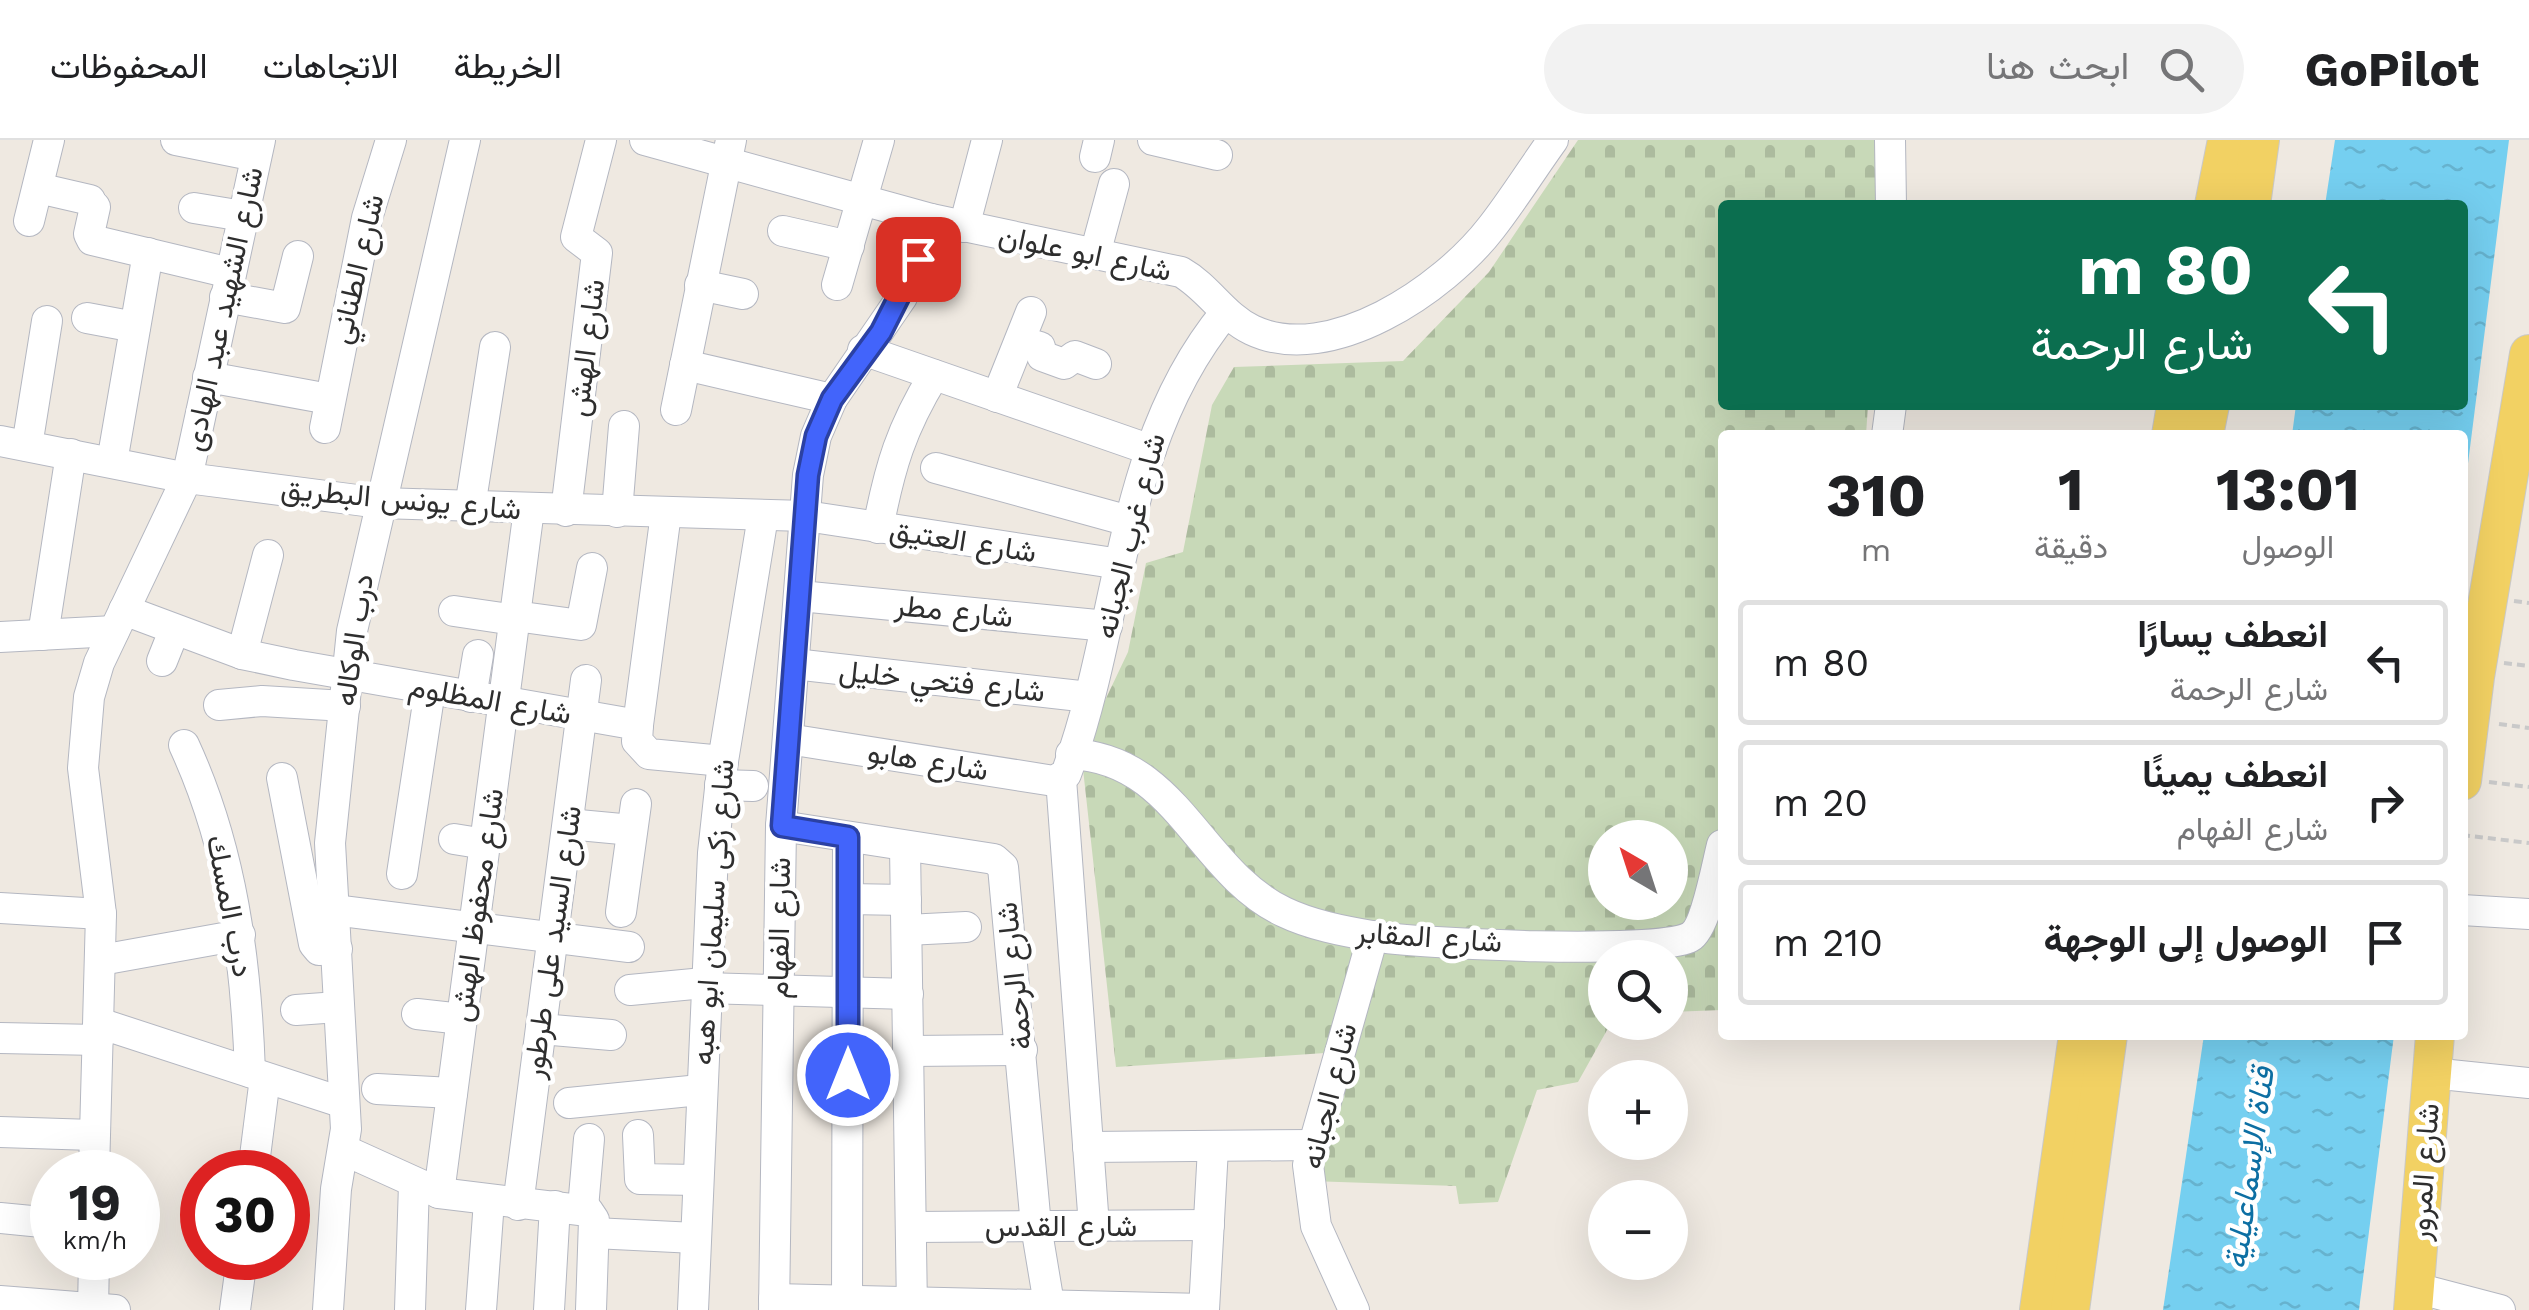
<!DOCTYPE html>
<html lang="ar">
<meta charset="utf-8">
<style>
body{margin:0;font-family:"Work Sans",Vazirmatn,sans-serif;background:#f2f2f2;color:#202124;direction:rtl;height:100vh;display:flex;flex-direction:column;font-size:38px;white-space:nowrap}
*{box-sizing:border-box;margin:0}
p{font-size:32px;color:#757577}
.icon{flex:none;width:55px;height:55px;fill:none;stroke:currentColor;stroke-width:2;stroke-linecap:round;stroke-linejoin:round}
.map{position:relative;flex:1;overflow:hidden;direction:ltr}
.drawer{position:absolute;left:1718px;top:290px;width:750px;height:610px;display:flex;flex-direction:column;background:#fff;border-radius:10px;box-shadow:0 10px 40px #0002;direction:rtl}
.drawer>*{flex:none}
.hud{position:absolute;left:1718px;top:60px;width:750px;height:210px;border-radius:10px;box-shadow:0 10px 40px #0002;direction:rtl;background:#0b6e4f;color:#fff;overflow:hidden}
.needle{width:65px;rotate:321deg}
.controls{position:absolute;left:1588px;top:680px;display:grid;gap:20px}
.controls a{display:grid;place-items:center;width:100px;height:100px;border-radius:50%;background:#fff;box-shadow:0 10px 40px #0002;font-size:50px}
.speed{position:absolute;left:30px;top:1010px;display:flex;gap:20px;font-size:50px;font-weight:700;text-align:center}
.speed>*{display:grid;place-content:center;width:130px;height:130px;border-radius:50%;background:#fff;box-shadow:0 10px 40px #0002;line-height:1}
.speed small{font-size:25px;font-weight:400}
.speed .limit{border:15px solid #d22;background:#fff;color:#111}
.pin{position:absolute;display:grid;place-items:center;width:85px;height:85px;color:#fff;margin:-42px;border-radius:20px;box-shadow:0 5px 15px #0006}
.me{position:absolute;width:110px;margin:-55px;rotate:0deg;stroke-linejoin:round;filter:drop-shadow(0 0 8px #0008)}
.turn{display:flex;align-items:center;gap:35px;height:210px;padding:0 50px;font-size:45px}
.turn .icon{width:130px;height:130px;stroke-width:2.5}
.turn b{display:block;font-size:70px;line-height:85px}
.eta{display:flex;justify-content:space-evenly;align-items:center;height:170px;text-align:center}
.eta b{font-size:60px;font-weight:700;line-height:70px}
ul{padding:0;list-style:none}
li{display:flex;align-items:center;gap:30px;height:125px;margin:0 20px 15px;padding:0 30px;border:5px solid #e0e0e0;border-radius:10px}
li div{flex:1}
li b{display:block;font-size:38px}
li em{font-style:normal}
header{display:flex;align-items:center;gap:60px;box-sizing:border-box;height:140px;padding:0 50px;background:#fff;border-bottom:2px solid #e0e0e0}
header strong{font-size:48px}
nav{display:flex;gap:55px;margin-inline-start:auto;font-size:35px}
.search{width:700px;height:90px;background:#f2f2f2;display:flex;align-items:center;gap:25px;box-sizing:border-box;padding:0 35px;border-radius:55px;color:#757577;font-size:38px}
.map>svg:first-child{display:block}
</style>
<header>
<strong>GoPilot</strong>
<div class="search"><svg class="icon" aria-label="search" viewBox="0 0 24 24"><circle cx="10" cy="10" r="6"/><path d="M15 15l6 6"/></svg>ابحث هنا</div>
<nav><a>الخريطة</a><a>الاتجاهات</a><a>المحفوظات</a></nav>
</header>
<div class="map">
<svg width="2529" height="1170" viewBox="0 0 2529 1170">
<defs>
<pattern id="cemetery-stones" width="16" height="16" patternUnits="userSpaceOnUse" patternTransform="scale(2.5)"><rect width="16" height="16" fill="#c8d9b8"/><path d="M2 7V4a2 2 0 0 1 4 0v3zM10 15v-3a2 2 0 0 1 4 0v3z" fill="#acbb9e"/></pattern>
<pattern id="water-ripples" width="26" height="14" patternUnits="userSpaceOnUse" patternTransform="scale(2.5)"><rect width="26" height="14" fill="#75cff0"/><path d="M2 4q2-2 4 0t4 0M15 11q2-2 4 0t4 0" fill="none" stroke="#66b2ce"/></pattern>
</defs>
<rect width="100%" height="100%" fill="#efe9e1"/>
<path fill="url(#cemetery-stones)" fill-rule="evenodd" d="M1578 0H1878L1876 65H1722V265H1868L1866 295H1722V870L1670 872V818H1605V882L1611 883 1578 942 1537 950 1498 1062 1459 1064 1456 1046 1310 1041 1354 911 1116 927 1081 611 1128 512 1146 423 1183 412 1212 265 1234 227 1403 221 1489 132ZM1605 698H1670V762H1605Z"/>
<g fill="url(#water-ripples)">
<polygon points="2335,0 2509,0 2463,363 2462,295 2292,295 2296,265 2462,265 2462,65 2325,65"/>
<polygon points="2204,895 2394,895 2359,1170 2163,1170"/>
</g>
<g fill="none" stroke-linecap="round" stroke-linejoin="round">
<defs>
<g id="minor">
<polyline points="176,0 256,16"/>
<path d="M645 0 931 79 1181 132C1209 148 1223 176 1252 190 1330 227 1444 149 1491 88 1513 60 1532 29 1553 0"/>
<polyline points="1153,0 1217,15"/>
<polyline points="1890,0 1891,65"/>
<polyline points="1095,17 1099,0"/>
<polyline points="38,48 90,60"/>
<polyline points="95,67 89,94 92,100 230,133"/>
<polyline points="194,68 243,76"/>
<polyline points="29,81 49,0"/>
<polyline points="964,87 987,0"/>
<polyline points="783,91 849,106"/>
<polyline points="1095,114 1114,44"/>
<polyline points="700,145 743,154"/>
<polyline points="837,145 879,0"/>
<polyline points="225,157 285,168 298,116"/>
<polyline points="87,178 135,187"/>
<polyline points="1020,201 1040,207 1042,216 1064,224 1075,216 1096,224"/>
<polyline points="863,210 1151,310"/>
<polyline points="685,225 832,259"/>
<polyline points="208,237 329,259"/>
<polyline points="997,257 1031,172"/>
<polyline points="676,270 731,0"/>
<polyline points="325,288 367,78 391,0"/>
<polyline points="1887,295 1891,265"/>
<polyline points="0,301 187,338 380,363 806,376 1120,424"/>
<polyline points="27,306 47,181"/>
<polyline points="112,322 148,113"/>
<polyline points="936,328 1129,381"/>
<polyline points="470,367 495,207"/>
<polyline points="566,371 597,113 576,97 601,0"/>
<polyline points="617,372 624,286"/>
<path d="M878 388C890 326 901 289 934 235"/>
<polyline points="800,456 1107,486"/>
<polyline points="124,470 242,514 294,525 638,585 637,601 649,614 723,621"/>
<polyline points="454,471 515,480"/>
<polyline points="515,476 581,485 592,428"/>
<polyline points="43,495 71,314"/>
<polyline points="0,497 114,491"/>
<polyline points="242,514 268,415"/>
<polyline points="162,521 174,491"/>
<polyline points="794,524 1089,557"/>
<polyline points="471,557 478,515"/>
<polyline points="219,565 262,561 345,566"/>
<polyline points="638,585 666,373"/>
<path d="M788 599 1054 641 1066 634C1123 481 1117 303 1226 172"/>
<path d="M184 605C232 709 246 819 250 932"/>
<path d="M1071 614C1178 619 1198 731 1284 772 1311 785 1343 791 1372 796 1418 804 1656 815 1690 797 1706 788 1717 724 1722 705"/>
<polyline points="282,638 314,804 319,810 337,809"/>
<polyline points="1061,639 1094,1086"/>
<polyline points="720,645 753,646"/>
<polyline points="568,684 632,690"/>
<polyline points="781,686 994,719 1003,727 1036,1086 1050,1170"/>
<polyline points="454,699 485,704"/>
<polyline points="905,707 912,1170"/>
<polyline points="402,734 430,550"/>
<polyline points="848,759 906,760"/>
<polyline points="0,768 101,774"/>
<polyline points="334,770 629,807"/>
<polyline points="2462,770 2529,774"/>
<polyline points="621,772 636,664"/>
<polyline points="907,790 966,787"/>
<polyline points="101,820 240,795"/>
<polyline points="704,848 908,854"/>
<polyline points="630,850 704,843"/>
<polyline points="296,870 338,867"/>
<polyline points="417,874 462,879"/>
<polyline points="99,883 341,962"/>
<polyline points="541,889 611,895"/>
<polyline points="0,898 98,900"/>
<polyline points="909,911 1022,910"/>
<polyline points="2431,933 2529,943"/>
<polyline points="377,949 452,953"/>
<polyline points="569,963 700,950"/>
<polyline points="0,992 93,995"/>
<polyline points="638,995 640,1039 697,1040"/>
<polyline points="1088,1007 1312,1005"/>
<polyline points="344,1010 439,1053 588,1071 594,1080 591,1170"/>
<polyline points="94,1032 101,774 83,628 89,557 99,523 187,338 260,0"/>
<polyline points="253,1032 265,938"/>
<polyline points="439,1053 529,369"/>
<polyline points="518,1065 586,540"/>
<polyline points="583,1068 589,999"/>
<polyline points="0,1078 52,1083"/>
<polyline points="913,1087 1209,1085"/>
<polyline points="594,1093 695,1098"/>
<polyline points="2416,1148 2500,1170"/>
<polyline points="774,1159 1204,1169"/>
<polyline points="0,1161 115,1170"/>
<polyline points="93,1170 94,1118"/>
<polyline points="235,1170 242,1118"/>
<polyline points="328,1170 336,1049 346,989 330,703 352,491 465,0"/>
<polyline points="410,1170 414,1044"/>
<polyline points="481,1170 489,1061"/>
<polyline points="549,1170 555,1066"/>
<polyline points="693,1170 713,713 723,621 763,376"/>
<polyline points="774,1170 781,686 808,335 816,296 832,259 902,157 931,79"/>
<polyline points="847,1170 848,697"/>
<polyline points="1204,1170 1213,1008"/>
<polyline points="1354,1170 1316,1086 1308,1025 1373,796"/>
</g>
<g id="major">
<polyline points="2214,65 2227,0"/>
<polyline points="2251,65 2260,0"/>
<polyline points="2171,295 2176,265"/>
<polyline points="2204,295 2210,265"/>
<polyline points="2462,641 2475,537 2529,214"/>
<polyline points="2039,1170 2078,895"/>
<polyline points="2070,1170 2108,895"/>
<polyline points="2413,1170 2435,895"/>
</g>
</defs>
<use href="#minor" stroke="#b4b7c1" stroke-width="32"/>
<use href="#major" stroke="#c9c9c9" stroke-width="40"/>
<g stroke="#c9c9c9" stroke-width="4" stroke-dasharray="8 5" stroke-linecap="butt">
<polyline points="2514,461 2529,463"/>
<polyline points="2504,523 2529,526"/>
<polyline points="2499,584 2529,588"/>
<polyline points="2489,642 2529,647"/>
<polyline points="2462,695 2529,703"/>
</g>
<use href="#minor" stroke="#fff" stroke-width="30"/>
<use href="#major" stroke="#f2d163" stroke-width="38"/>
</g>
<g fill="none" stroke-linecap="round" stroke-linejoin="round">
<defs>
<polyline id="route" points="848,935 848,697 782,686 808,335 816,296 832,259 881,192 918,119"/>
</defs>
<use href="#route" stroke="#2b41a3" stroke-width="25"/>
<use href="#route" stroke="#4264fb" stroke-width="18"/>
</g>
<g text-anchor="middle" stroke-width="9" stroke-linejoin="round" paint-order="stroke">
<g font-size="30" fill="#2e2e2e" stroke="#fff">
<text transform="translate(1085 113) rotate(12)" y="10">شارع ابو علوان</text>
<text transform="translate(357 129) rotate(-77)" y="10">شارع الطناني</text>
<text transform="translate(223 169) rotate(-78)" y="10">شارع الشهيد عبد الهادى</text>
<text transform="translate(586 208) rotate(-83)" y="10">شارع الهش</text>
<text transform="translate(401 359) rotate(5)" y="10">شارع يونس البطريق</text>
<text transform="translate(1130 396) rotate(-76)" y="10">شارع غرب الجبانه</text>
<text transform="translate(963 401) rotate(9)" y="10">شارع العتيق</text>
<text transform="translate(954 471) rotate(6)" y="10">شارع مطر</text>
<text transform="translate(354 500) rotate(-82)" y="10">درب الوكاله</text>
<text transform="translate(942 541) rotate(6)" y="10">شارع فتحي خليل</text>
<text transform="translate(490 560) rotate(10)" y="10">شارع المظلوم</text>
<text transform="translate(928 621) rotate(9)" y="10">شارع هابو</text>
<text transform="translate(477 765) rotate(-82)" y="10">شارع محفوظ الهش</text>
<text transform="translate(230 766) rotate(79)" y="10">درب المسك</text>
<text transform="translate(713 772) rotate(-86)" y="10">شارع زكى سليمان ابو هبه</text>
<text transform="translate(779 788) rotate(-89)" y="10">شارع الفهام</text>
<text transform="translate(1429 797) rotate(4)" y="10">شارع المقابر</text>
<text transform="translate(552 802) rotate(-82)" y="10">شارع السيد على طرطور</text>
<text transform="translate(1014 836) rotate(-96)" y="10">شارع الرحمة</text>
<text transform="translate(1329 956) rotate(-76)" y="10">شارع الجبانه</text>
<text transform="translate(2424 1032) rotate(-86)" y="10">شارع المرور</text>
<text x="1061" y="1096">شارع القدس</text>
</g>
<g font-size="32" font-style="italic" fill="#0d6fa3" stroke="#fff">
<text transform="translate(2249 1028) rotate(-82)" y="11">قناة الإسماعيلية</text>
</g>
</g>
</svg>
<div class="controls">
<a><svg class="needle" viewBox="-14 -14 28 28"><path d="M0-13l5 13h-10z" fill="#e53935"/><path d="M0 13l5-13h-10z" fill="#757577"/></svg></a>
<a><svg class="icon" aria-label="search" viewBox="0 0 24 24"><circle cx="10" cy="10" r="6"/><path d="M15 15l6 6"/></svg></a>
<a>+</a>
<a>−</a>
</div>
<div class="speed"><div>19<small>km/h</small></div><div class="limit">30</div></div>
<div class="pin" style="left:918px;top:119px;background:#d93025"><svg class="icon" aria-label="arrive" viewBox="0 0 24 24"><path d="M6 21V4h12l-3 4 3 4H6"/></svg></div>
<svg class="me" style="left:848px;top:935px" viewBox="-20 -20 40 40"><circle r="17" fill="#4264fb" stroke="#fff" stroke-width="3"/><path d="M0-11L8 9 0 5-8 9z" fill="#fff"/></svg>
<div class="hud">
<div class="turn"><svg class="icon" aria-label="left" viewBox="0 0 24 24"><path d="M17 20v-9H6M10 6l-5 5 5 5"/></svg><div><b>80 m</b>شارع الرحمة</div></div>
</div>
<section class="drawer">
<div class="eta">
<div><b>13:01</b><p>الوصول</p></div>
<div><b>1</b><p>دقيقة</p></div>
<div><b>310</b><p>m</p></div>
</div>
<ul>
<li><svg class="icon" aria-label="left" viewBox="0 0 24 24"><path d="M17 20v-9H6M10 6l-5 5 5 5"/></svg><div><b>انعطف يسارًا</b><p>شارع الرحمة</p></div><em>80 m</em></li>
<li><svg class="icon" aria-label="right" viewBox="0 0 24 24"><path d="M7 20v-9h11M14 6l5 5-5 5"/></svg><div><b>انعطف يمينًا</b><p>شارع الفهام</p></div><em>20 m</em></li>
<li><svg class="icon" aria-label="arrive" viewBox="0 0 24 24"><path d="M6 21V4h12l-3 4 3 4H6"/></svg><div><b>الوصول إلى الوجهة</b></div><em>210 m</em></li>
</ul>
</section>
</div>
